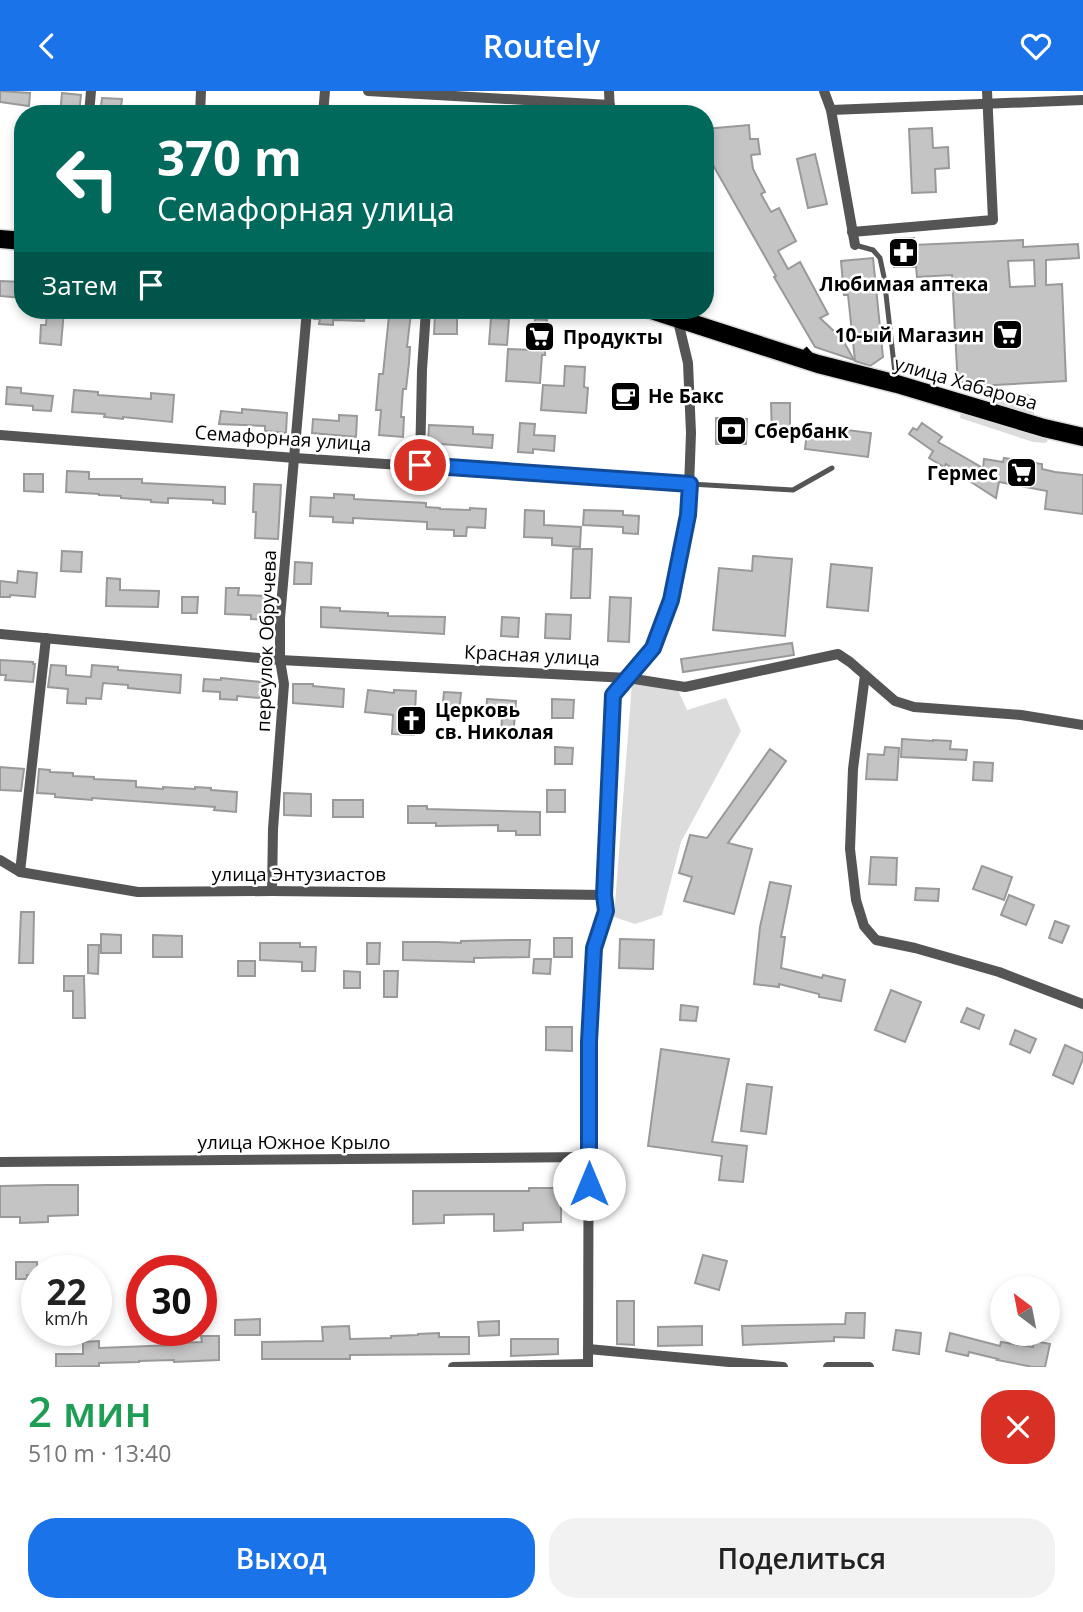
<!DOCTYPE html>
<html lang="ru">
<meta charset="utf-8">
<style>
body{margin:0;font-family:"Open Sans",sans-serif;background:#f2f2f2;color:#222;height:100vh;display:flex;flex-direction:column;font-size:26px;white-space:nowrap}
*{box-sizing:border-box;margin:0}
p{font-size:23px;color:#767676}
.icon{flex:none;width:38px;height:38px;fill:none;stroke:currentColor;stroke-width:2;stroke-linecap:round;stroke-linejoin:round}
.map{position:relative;height:1276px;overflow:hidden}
.sheet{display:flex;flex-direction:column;background:#fff;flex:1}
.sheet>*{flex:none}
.top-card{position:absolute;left:14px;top:14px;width:700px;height:214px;border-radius:28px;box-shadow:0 4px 10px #0003;background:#00695c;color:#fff;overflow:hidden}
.needle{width:46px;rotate:328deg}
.tools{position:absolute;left:990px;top:1185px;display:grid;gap:14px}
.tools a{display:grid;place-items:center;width:70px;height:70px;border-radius:50%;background:#fff;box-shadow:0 4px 10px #0003;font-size:35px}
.speed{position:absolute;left:21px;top:1164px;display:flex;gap:14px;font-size:35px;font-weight:700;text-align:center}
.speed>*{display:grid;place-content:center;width:91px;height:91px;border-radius:50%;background:#fff;box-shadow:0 4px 10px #0003;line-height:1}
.speed small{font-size:18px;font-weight:400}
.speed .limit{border:10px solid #d22;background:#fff;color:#111}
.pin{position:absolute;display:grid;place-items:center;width:60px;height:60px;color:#fff;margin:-30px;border:4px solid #fff;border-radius:50%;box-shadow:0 2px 7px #0007}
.me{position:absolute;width:77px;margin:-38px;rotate:0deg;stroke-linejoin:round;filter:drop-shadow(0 0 5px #0008)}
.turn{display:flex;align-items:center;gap:24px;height:147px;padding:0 28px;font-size:32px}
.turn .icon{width:91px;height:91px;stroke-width:2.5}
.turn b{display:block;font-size:49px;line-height:60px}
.then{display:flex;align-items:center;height:66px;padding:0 28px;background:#0003;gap:14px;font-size:26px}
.round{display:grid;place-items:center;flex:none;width:74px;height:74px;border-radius:28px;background:#f2f2f2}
.overview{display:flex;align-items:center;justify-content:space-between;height:119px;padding:0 28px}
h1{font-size:42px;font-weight:600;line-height:52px;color:#1e9e55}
.action{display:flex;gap:14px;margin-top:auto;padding:14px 28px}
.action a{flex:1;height:80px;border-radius:28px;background:#1a73e8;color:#fff;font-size:28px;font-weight:600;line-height:80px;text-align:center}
.action a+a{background:#f2f2f2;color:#222}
header{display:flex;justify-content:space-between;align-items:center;height:91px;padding:0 28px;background:#1a73e8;color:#fff;font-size:32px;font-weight:600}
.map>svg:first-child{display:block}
</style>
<header><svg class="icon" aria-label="back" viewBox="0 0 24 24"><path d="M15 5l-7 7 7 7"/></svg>Routely<svg class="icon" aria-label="heart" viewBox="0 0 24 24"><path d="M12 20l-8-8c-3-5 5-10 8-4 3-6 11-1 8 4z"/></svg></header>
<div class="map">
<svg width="1083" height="1276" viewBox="0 0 1083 1276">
<rect width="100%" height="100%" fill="#fff"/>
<g fill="#dcdcdc">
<path d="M1028 303C1038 307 1035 316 1034 324L990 314 989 311 990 308Z"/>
<polygon points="961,321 1043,345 1048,347 1047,351 1044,352 1033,351 960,327"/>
<polygon points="632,592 677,597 687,619 726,607 741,640 681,751 662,824 635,833 614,826"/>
</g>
<g fill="#c4c4c4" stroke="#999" stroke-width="2" fill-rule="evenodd">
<polygon points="0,0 30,2 29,15 0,11"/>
<polygon points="62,2 81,4 79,23 60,23"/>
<polygon points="102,7 122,8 120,23 100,23"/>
<polygon points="749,34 750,48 758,48 760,63 751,64 753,78 765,101 761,103 771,121 779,117 796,150 778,160 788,178 800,171 828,223 820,227 837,243 839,242 854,269 815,256 774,186 776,185 705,60 705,38"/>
<polygon points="932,37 933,57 948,56 949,77 935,78 936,101 912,102 909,38"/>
<polygon points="815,63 827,113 808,117 797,68"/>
<path d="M914 147V154L1023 149V156L1078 153 1079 167 1046 169V194L1062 193 1066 290 958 296 952 184 917 186 916 176H894L893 148ZM1034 169 1035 195 1010 196 1008 170Z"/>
<polygon points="873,167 883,266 870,275 855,270 848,204 844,204 841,170"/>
<polygon points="0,190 23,191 23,207 0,205"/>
<polygon points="47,219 64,219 61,254 40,252 41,234 46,234"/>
<polygon points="315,219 365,219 364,230 333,229 333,234 319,233 320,228 314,228"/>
<polygon points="394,220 411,222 407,256 410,256 409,272 406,298 403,298 401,326 404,326 403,346 379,344 381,319 376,319 379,283 383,283 389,225 394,226"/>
<polygon points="435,223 457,223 457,243 434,243"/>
<polygon points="491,227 509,228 507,254 489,253"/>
<polygon points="535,228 547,229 545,264 542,264 540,292 506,290 508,258 533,259"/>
<polygon points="565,275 585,276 584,296 588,297 586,322 541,319 543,294 564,295"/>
<polygon points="7,296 21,297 21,302 53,305 51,320 33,319 33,315 6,313"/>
<polygon points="74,299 98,301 98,304 151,308 151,302 174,304 172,331 123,326 123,328 104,326 105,323 72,321"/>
<polygon points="771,312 790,312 790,343 772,344"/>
<polygon points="242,318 287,322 286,342 265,340 265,335 219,333 221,320 242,322"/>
<polygon points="339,324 357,325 356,346 312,342 313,328 339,330"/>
<polygon points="716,327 747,328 746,353 716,353"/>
<polygon points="520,332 535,333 534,344 555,345 554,360 533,358 533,362 518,361"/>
<polygon points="922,332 942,346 938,351 983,377 984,368 1003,371 1004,367 1042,373 1042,378 1055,381 1083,384 1083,423 1045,418 1047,400 999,391 996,407 971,391 946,373 944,376 929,367 933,360 909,343 913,337 917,339"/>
<polygon points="429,334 473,336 473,343 493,344 492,357 428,352"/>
<polygon points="808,334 871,342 868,366 805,358"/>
<polygon points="67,380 89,381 89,388 142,388 142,392 225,396 225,413 213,412 213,409 168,407 168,412 151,411 151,409 121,407 121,405 99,404 99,403 66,401"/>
<polygon points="24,383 43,383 43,401 24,400"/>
<polygon points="254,393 281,394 278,448 255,447 256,421 253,421"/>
<polygon points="334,403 354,404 354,408 426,412 426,416 440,417 440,418 470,419 470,417 486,418 485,437 467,436 466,445 454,445 454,439 427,438 427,431 353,427 353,432 333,431 333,426 310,425 311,406 334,407"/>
<polygon points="525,419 544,420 544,434 581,436 580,456 552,454 552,447 524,446"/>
<polygon points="584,419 623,420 623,424 639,425 638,443 623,442 623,436 583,434"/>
<polygon points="573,458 592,458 590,507 571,507"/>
<polygon points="62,460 82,461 81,481 61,480"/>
<polygon points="753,465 792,468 785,545 713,539 719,477 752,480"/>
<polygon points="295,471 312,472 311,493 294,493"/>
<polygon points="831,473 872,477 868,520 827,516"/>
<polygon points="18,480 37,482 35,506 10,504 10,506 0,506 0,490 17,492"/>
<polygon points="107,487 120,488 120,499 159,500 158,516 106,515"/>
<polygon points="226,497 239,497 238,504 268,505 267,529 251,528 251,524 225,523"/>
<polygon points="182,506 198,506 197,522 182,522"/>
<polygon points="610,506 631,507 629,551 608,550"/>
<polygon points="321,516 340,517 340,520 388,522 388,525 445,526 444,543 321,536"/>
<polygon points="546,523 571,524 570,548 545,547"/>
<polygon points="502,526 519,527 518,546 501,545"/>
<polygon points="792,552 794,564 683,581 681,568"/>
<polygon points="0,569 33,571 33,573 35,573 33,591 5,589 6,584 0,584"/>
<polygon points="51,574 66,575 66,584 91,586 92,574 118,576 118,579 181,584 180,602 128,597 128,594 103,592 101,608 86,607 86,613 67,612 68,598 48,596"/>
<polygon points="221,587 262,591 260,607 237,605 237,609 220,608 220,601 203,600 204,588 221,589"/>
<polygon points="293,593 313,593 313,595 344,598 343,616 293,612"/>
<polygon points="368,599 394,602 394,599 416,600 414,644 392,643 393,624 365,621"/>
<polygon points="444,601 461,602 459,622 442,621"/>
<polygon points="487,608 516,610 513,648 501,648 502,624 486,623"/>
<polygon points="552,608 574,609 573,627 552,627"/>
<polygon points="902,648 933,650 933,649 951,650 950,658 967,659 966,669 901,666"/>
<polygon points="555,656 573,657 572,673 555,673"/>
<polygon points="885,656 899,657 897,689 866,688 868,663 884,664"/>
<polygon points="770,658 786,670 728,752 752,758 734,823 684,810 692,786 679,782 690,744 707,747"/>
<polygon points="974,671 993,672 992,690 973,689"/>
<polygon points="0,676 24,678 21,700 0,699"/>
<polygon points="39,678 50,679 50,681 73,682 73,685 94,686 94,688 136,690 136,696 163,698 163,696 195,698 195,696 211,697 211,699 237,701 236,721 214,719 215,716 92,707 92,709 55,706 55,703 37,702"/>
<rect x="547" y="699" width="18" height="22"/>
<polygon points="284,702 311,703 311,725 284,724"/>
<rect x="333" y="709" width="30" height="17"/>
<polygon points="408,715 427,715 427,718 540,721 540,744 516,744 516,740 498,740 498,734 436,735 436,732 408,732"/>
<polygon points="871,766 897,767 896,794 869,793"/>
<polygon points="982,775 1012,786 1004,809 973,798"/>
<polygon points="770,791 791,795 781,846 785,846 781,877 822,887 823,884 845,889 841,910 819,906 819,903 779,893 779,896 754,893 760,836"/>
<polygon points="916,797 939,798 938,810 915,809"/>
<polygon points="1009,804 1034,814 1026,834 1001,824"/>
<polygon points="21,821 34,821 33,872 19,872"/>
<polygon points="1055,830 1069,835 1062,852 1049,847"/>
<polygon points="101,843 121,844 121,862 101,862"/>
<polygon points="153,844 182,845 182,866 153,866"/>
<rect x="554" y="847" width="18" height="19"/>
<polygon points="620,848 654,849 653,878 619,877"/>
<polygon points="512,849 530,849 529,866 474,867 474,871 403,869 403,851 437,851 461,852 461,850"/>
<polygon points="260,852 300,852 300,856 316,856 315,880 302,880 302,871 260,869"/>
<polygon points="367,852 380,852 379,873 367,873"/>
<polygon points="88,854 99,854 98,883 88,882"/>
<polygon points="534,868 551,868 550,883 533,882"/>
<rect x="238" y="870" width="17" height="15"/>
<polygon points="344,880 360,881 360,897 344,897"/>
<polygon points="384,880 398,880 397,906 384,906"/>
<polygon points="64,885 84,885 85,927 73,927 73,900 64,900"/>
<polygon points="891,899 921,911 905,951 875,939"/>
<polygon points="681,914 698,916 696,930 680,929"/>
<polygon points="967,917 984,924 979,938 961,931"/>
<polygon points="546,936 572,936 572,960 546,959"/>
<polygon points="1015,939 1036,948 1030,962 1010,953"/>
<polygon points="1065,954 1083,962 1083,968 1073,993 1053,984"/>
<polygon points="661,958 729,968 712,1051 747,1055 743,1091 719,1089 722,1065 648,1055"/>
<polygon points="747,993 772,996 766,1043 741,1040"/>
<polygon points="47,1094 78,1094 78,1124 48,1125 48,1131 20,1132 20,1126 0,1126 0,1095"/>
<polygon points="529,1097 561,1097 561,1131 523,1132 523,1139 494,1140 494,1123 444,1124 444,1132 413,1133 413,1100 529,1100"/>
<polygon points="703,1164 727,1170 719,1199 695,1192"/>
<polygon points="16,1171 37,1171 37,1184 27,1184 27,1188 16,1188"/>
<polygon points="617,1210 634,1210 634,1254 617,1253"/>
<polygon points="846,1222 865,1222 864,1247 834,1246 834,1250 743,1254 742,1235 845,1233"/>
<polygon points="260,1228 260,1244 235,1244 235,1229"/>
<polygon points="499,1230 499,1244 479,1245 478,1231"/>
<polygon points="349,1235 350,1248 391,1247 391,1245 418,1244 418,1243 439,1242 439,1246 469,1246 469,1263 350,1264 350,1268 262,1268 262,1251 323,1250 322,1236"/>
<polygon points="702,1235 702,1254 658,1255 658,1236"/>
<polygon points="896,1239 921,1242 919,1263 893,1259"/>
<polygon points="950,1242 1000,1255 1001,1251 1033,1256 1034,1250 1050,1253 1045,1276 1033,1276 997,1269 998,1268 969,1261 968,1265 946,1260"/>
<polygon points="201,1245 219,1245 219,1269 174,1271 174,1269 139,1270 139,1271 99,1272 99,1275 56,1276 56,1263 83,1263 83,1251 99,1250 99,1257 174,1254 174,1252 202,1251"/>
<polygon points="511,1248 558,1248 558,1263 511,1265"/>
</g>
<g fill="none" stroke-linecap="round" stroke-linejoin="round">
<defs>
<g id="primary">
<polyline points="0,148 23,150"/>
<polyline points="651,219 818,273 897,293 1044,337 1083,346"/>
</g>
</defs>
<use href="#primary" stroke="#dbdbdb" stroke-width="21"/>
<g stroke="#555" stroke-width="5">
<polyline points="855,154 873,159 880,167 884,186 896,291"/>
<polyline points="690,393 793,399 832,377"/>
</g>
<g stroke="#555" stroke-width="10">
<polyline points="368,0 610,14"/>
<polyline points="609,0 610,23"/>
<polyline points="824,0 831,19 855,154"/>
<polyline points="831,19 1083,9"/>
<polyline points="89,23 91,0"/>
<polyline points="200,23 201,0"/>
<polyline points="323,23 325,0"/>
<polyline points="852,141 993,129 987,0"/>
<polyline points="0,344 295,367 690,393"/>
<polyline points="420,374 422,279 426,219"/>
<polyline points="0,543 280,569 628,587 685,596 838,563 850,571 895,610 914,616 1021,624 1083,634"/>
<polyline points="865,584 853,678 850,758 856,809 864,835 876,849 915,857 999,881 1083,913"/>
<polyline points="0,769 20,781 138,801 272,800 604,804"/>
<polyline points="20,781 46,547"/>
<polyline points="272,800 273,738 284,593 280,569 280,527 307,219"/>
<polyline points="0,1071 589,1066"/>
<polyline points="588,1258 783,1276"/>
<polyline points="453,1276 588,1273"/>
<polyline points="588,1276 589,951 595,857 606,820 604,804 613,604 653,557 671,509 688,424 691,342 688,272 677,226"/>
<polyline points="828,1276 869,1276"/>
</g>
<use href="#primary" stroke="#000" stroke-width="18"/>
<polyline stroke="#000" stroke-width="4.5" stroke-dasharray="10 3.5 2 3.5" stroke-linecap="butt" points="805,257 828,283"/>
</g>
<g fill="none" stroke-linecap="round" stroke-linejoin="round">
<defs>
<polyline id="route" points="420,374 690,393 688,424 671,509 653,557 613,604 604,804 606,820 594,857 589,951 589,1093"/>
</defs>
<use href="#route" stroke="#114b97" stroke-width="18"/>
<use href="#route" stroke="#1a73e8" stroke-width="12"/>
</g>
<defs>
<symbol id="pharmacy-square" viewBox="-11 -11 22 22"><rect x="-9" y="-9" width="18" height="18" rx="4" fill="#000" stroke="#fff"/><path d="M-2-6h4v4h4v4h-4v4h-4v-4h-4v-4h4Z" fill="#fff"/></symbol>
<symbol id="supermarket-square" viewBox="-11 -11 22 22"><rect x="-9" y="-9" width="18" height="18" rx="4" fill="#000" stroke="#fff"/><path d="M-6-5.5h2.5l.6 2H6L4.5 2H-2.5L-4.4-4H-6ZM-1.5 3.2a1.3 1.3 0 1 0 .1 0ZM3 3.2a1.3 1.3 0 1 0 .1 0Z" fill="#fff"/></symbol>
<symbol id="cafe-square" viewBox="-11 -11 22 22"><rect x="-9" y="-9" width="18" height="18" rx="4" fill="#000" stroke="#fff"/><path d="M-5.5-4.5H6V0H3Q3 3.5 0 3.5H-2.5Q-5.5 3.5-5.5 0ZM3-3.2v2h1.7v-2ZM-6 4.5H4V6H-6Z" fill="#fff"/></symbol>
<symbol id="bank-square" viewBox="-11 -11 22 22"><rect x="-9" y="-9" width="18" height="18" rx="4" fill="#000" stroke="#fff"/><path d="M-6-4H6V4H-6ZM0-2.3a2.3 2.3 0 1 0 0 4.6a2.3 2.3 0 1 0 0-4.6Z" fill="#fff"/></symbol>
<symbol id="church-square" viewBox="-11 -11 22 22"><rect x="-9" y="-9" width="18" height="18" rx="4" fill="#000" stroke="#fff"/><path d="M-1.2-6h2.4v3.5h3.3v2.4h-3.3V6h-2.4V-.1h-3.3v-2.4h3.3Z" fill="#fff"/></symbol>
</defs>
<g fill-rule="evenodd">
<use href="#pharmacy-square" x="886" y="144" width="35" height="35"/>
<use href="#supermarket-square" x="990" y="226" width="35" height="35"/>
<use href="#supermarket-square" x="522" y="228" width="35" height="35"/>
<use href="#cafe-square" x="608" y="288" width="35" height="35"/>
<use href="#bank-square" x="714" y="322" width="35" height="35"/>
<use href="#supermarket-square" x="1004" y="364" width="35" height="35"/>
<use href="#church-square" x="394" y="612" width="35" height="35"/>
</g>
<g text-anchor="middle" stroke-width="5" stroke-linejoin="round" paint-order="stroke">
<g font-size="19" font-weight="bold" fill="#000" stroke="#fff" text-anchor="start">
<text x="904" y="200" text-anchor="middle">Любимая аптека</text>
<text x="984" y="251" text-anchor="end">10-ый Магазин</text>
<text x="563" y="253">Продукты</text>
<text x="648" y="312">Не Бакс</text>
<text x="754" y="347">Сбербанк</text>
<text x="998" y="389" text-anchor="end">Гермес</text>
<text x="435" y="626">Церковь<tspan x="435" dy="22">св. Николая</tspan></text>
</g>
<g font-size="19" fill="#000" stroke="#fff">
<text transform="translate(966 292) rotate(16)" y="7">улица Хабарова</text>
<text transform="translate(283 347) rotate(4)" y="7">Семафорная улица</text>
<text transform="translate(266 550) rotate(-88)" y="7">переулок Обручева</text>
<text transform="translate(532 564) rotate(3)" y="7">Красная улица</text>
<text x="299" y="790">улица Энтузиастов</text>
<text x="294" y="1058">улица Южное Крыло</text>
</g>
</g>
</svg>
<div class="tools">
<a><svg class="needle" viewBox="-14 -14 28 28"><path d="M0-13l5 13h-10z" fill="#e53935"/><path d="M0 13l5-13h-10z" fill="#767676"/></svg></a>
</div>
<div class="speed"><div>22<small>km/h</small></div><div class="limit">30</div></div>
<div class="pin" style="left:420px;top:374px;background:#d93025"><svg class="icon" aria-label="arrive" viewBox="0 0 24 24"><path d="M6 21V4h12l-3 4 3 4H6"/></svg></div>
<svg class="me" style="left:589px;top:1093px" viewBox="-20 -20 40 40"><circle r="19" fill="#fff"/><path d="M0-13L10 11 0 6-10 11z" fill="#1a73e8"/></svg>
<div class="top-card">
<div class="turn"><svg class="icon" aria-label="left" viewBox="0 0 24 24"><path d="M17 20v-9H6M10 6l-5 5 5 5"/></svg><div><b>370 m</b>Семафорная улица</div></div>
<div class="then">Затем<svg class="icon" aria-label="arrive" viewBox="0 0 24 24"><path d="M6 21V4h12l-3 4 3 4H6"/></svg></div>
</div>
</div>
<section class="sheet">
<div class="overview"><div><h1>2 мин</h1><p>510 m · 13:40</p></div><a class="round" style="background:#d93025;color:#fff"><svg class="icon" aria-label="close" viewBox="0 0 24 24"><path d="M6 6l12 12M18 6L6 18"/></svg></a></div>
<div class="action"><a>Выход</a><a>Поделиться</a></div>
</section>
